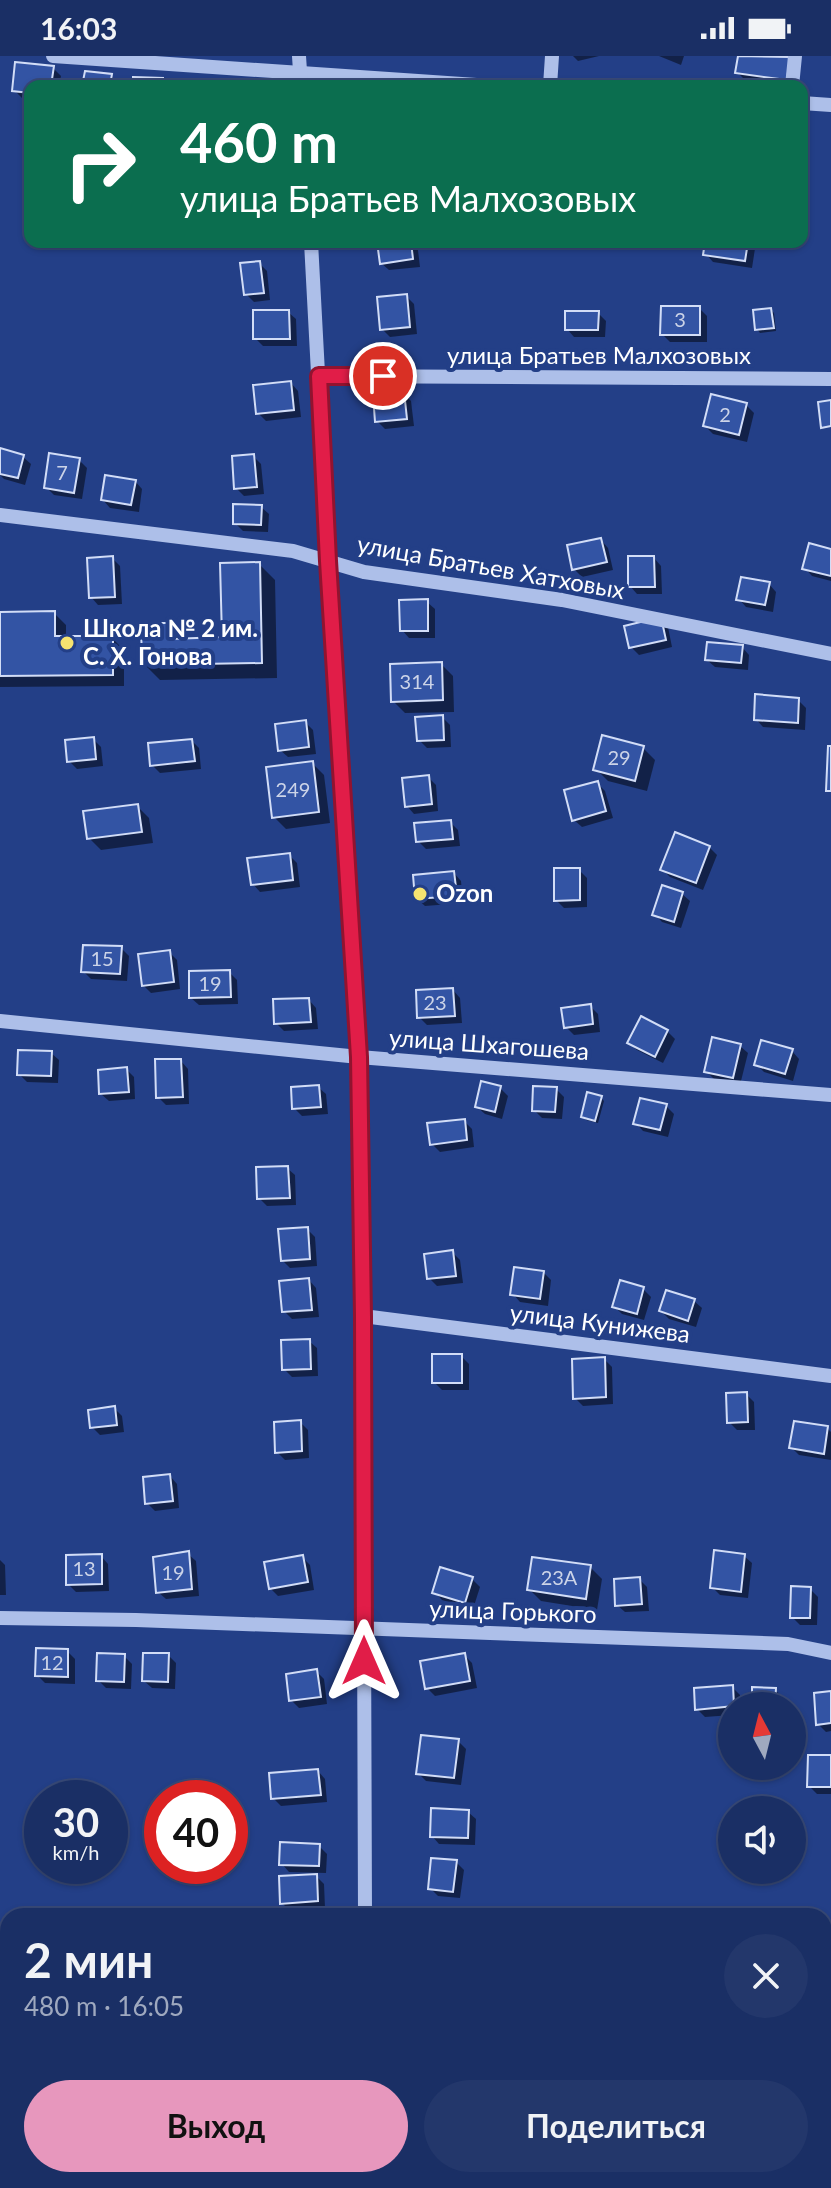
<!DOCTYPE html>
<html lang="ru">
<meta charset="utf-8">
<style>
body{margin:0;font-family:Lato,sans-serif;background:#23376b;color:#f1f3f6;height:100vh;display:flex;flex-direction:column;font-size:30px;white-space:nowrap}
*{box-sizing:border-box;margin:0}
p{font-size:26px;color:#9fa9bf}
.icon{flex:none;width:44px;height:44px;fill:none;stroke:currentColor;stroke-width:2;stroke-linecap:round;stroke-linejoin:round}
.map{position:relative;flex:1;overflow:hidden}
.panel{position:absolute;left:0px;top:1852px;width:832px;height:280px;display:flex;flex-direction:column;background:#1a2f65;border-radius:24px 24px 0 0;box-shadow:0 2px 6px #0004,0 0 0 2px #384a79}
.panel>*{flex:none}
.guide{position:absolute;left:24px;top:24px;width:784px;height:168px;border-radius:16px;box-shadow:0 2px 6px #0004,0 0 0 2px #384a79;background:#0b6e4f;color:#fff;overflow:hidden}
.needle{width:52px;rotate:353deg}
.fabs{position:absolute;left:718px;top:1636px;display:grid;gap:16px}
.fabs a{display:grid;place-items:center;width:88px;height:88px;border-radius:50%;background:#1a2f65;box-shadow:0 2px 6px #0004,0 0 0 2px #384a79;font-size:40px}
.speed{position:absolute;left:24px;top:1724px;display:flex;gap:16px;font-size:40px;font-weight:700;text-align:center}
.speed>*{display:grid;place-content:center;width:104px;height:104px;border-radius:50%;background:#1a2f65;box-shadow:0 2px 6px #0004,0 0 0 2px #384a79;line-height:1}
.speed small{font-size:20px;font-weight:400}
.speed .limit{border:12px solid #d22;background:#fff;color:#111}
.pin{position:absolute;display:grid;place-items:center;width:68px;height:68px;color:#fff;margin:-34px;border:4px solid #fff;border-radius:50%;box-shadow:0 2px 8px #0007}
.me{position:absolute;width:88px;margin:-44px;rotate:0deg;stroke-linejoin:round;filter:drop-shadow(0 0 6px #0008)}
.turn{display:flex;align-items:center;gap:28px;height:168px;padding:0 24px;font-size:36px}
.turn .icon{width:104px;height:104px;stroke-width:2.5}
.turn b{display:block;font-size:56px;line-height:68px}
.round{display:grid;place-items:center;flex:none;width:84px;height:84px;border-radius:42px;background:#23376b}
.overview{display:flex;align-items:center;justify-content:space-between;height:136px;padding:0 24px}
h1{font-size:48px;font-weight:700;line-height:60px}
.action{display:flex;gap:16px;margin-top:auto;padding:16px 24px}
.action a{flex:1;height:92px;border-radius:48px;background:#e797bd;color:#111;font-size:32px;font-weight:700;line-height:92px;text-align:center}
.action a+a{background:#23376b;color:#f1f3f6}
.status{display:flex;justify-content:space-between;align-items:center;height:56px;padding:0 40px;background:#1a2f65;direction:ltr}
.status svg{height:22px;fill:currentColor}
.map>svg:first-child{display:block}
</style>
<div class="status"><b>16:03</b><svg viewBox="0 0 49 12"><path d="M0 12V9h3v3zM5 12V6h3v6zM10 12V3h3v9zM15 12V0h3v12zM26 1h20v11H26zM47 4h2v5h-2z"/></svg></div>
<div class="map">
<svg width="831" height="2132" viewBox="0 0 831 2132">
<rect width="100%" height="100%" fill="#233f87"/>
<g fill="#0007">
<polygon points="573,0 599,0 578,5"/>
<polygon points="659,0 684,0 681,9"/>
<polygon points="740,0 767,0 789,3 787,30 745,24 738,17"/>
<polygon points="53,12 61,20 59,30 30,30 30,43 22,42 14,34"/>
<polygon points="111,20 119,28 118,30 84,30"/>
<polygon points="379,186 417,186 420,211 389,214 381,207"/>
<polygon points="707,186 756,186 752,212 713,206 706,198"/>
<polygon points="259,207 267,215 270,244 254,246 246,238"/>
<polygon points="407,241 414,248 417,278 390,281 382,273"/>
<polygon points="699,252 707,260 707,286 670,286 662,278"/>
<polygon points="771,254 774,257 776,275 760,277 757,273"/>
<polygon points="288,256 296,263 297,290 263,290 255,282"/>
<polygon points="598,257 606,265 605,281 574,281 567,273"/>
<polygon points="291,327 298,335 301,361 266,365 258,357"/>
<polygon points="403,337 411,345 414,370 385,373 377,365"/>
<polygon points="746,349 754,357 747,386 713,378 705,370"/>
<polygon points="0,400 23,401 31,408 25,429 4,423 0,419"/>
<polygon points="253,400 261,408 264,438 244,440 236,432"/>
<polygon points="79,404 87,412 82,443 54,439 46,431"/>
<polygon points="135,425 142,433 139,456 110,452 103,444"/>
<polygon points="261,451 269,458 268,476 243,475 235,467"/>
<polygon points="601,484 608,492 613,514 582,521 574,513"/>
<polygon points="831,495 831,525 812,520 805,512"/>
<polygon points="112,502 120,510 122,548 98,549 91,541"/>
<polygon points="654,502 661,510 662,538 637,538 630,530"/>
<polygon points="259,508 275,524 277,622 160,624 144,608 170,569 185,584 224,583"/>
<polygon points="769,528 776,536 773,556 746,551 739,543"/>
<polygon points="427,546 435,553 435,582 409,582 402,574"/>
<polygon points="54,557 66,569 66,582 112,582 124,594 124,630 0,631 0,558"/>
<polygon points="626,571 668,571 672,591 639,599 631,591"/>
<polygon points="742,591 749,599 748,614 715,611 707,604"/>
<polygon points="441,608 453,620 454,656 405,657 393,645"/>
<polygon points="798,644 806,652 805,674 763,671 756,663"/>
<polygon points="442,661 450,669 451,691 427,692 419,684"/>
<polygon points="305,666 313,674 316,698 288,701 280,694"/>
<polygon points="93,683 101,691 103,710 77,713 69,705"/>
<polygon points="192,685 199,692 201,713 160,717 152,709"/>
<polygon points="643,692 655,704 647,735 608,725 596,713"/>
<polygon points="312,707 324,719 330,767 286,773 274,761"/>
<polygon points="428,721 436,729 438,755 414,758 407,750"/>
<polygon points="597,727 605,735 613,762 582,771 574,764"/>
<polygon points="137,750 149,762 153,787 101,794 89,782"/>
<polygon points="450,766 458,774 460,790 426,793 418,785"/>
<polygon points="709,791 717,799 703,834 670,821 662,813"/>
<polygon points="289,799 297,807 300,831 260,836 253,828"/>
<polygon points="579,814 587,822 587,851 564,852 556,844"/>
<polygon points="454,817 461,825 463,847 425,850 417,843"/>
<polygon points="682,838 690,845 681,872 662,866 655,858"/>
<polygon points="121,892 129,900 127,925 91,923 84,916"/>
<polygon points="169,896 177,904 180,933 151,937 143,929"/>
<polygon points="229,916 237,924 238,948 199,949 191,942"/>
<polygon points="453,934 460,942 462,967 427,969 419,961"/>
<polygon points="309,944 316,952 318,973 284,975 276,967"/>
<polygon points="590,950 598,958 600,976 574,979 566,971"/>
<polygon points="667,975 675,983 663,1007 637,994 629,987"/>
<polygon points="740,990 748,997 740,1029 714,1023 706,1015"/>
<polygon points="792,995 799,1003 793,1025 764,1016 756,1008"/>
<polygon points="51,997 59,1004 58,1027 27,1026 19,1018"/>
<polygon points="181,1005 188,1013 189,1048 166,1049 158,1041"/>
<polygon points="126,1013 134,1021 135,1043 109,1045 101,1038"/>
<polygon points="318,1031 326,1038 328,1058 302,1060 294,1052"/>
<polygon points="500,1032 508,1040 502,1063 485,1058 477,1051"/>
<polygon points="556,1033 564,1041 562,1063 542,1062 534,1054"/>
<polygon points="601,1042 604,1045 598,1067 586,1064 583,1060"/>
<polygon points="666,1050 674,1058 668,1081 643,1075 636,1067"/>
<polygon points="464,1065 472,1073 474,1091 440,1096 432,1088"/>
<polygon points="287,1112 295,1119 296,1149 267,1150 259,1142"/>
<polygon points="307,1173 315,1181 317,1210 290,1212 282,1204"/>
<polygon points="452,1196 460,1204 463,1227 437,1230 429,1222"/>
<polygon points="543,1216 551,1224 548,1250 520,1246 513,1238"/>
<polygon points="309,1224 316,1232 319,1261 292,1263 284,1255"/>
<polygon points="643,1233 651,1241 644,1264 622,1258 614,1250"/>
<polygon points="694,1245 702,1252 696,1271 669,1263 661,1255"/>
<polygon points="309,1285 317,1292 318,1320 292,1321 284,1313"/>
<polygon points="461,1300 469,1308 469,1334 442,1334 434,1326"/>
<polygon points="604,1303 612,1311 613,1348 583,1350 575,1342"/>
<polygon points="746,1338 754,1346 755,1374 737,1374 729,1366"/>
<polygon points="114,1352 122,1360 124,1376 100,1379 92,1371"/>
<polygon points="300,1366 308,1374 309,1402 285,1404 277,1396"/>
<polygon points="827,1372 831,1376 831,1404 799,1399 792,1392"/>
<polygon points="170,1420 177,1428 179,1452 155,1455 147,1447"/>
<polygon points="188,1498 196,1505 199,1540 166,1543 158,1536"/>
<polygon points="101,1500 108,1508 109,1535 76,1536 68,1528"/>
<polygon points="744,1500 752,1507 748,1542 720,1539 712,1531"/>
<polygon points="302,1501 310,1509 314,1534 278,1540 270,1532"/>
<polygon points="0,1504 5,1509 6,1539 0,1539"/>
<polygon points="590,1511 602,1523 597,1554 541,1545 529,1533"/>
<polygon points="472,1523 480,1531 473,1553 442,1544 435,1536"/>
<polygon points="639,1523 647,1531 649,1555 625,1556 617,1549"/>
<polygon points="810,1533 818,1541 817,1569 800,1569 792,1561"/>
<polygon points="67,1595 75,1603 75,1628 45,1627 37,1619"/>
<polygon points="168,1599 176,1607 175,1633 152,1632 144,1625"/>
<polygon points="464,1599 472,1607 477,1632 435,1640 427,1632"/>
<polygon points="124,1600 132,1608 131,1633 106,1632 98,1624"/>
<polygon points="316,1615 324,1623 327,1648 299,1652 291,1644"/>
<polygon points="732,1631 740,1639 741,1650 732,1650 732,1659 705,1661 697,1653"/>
<polygon points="775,1634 783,1641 783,1650 754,1650"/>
<polygon points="831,1637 831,1675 826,1676 818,1668"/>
<polygon points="458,1685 466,1693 461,1729 426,1725 418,1717"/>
<polygon points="831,1701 831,1738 817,1738 809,1730"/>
<polygon points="318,1715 325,1723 327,1746 281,1750 273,1742"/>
<polygon points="468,1756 476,1763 475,1789 439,1788 432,1780"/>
<polygon points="319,1790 327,1798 326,1817 289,1816 282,1808"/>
<polygon points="456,1806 464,1814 460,1842 438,1840 430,1832"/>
<polygon points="316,1820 324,1828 325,1852 313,1853 320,1860 282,1860 293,1858 282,1847"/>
<polygon points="824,2027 831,2028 831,2090 824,2089"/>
<polygon points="0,2120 8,2120 8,2124 24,2124 29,2129 29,2132 0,2132"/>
<polygon points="46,2124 72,2124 77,2132 45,2132"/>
<polygon points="293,2124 313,2124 319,2132 289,2132"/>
<polygon points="424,2124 463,2124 463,2132 432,2132"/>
</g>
<g fill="#3354a4" stroke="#d2ddf7" stroke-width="2">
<polygon points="738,0 790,1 787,24 735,17"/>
<polygon points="15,6 54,10 51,30 30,30 30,37 12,35"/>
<polygon points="85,15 112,18 110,30 82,30"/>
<polygon points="133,21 163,22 163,30 133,30"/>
<polygon points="377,186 411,186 413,203 380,208"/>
<polygon points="705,186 748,186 745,205 703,199"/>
<polygon points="260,205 264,237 244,239 240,207"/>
<polygon points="407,238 410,271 380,274 377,241"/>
<polygon points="661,250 700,250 700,279 660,279"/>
<polygon points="771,252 774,272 755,274 753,254"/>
<polygon points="253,254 289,254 290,283 253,283"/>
<polygon points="565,255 599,255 598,274 565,274"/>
<polygon points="291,325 294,354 256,358 253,329"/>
<polygon points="404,335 407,363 375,366 373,338"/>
<polygon points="711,338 747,347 739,379 703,370"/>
<polygon points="831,344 831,370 821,372 818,346"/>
<polygon points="0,392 24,399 18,422 0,418"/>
<polygon points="49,397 80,402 74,437 44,432"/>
<polygon points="254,398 257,431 234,433 232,400"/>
<polygon points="105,419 136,424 131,449 101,444"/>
<polygon points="233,448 262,449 261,469 233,468"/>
<polygon points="601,482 607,506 572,514 567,489"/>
<polygon points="809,487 831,493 831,520 802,513"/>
<polygon points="113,500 115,541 89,542 87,502"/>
<polygon points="628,500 654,500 655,531 628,531"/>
<polygon points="260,506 262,607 142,609 141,567 171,567 171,583 222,581 220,507"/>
<polygon points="741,521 770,526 765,549 736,544"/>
<polygon points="428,543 428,575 400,575 399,544"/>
<polygon points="55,555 55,580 113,580 113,619 0,620 0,556"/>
<polygon points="661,561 666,584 629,592 624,570"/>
<polygon points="707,586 743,589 741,607 705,604"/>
<polygon points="442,606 443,644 391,646 390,608"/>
<polygon points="755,638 799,642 798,667 754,664"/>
<polygon points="443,659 444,684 417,685 415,661"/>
<polygon points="306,664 309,691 278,695 275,668"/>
<polygon points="602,679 644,690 635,725 593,714"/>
<polygon points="94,681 96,703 67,706 65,684"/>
<polygon points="192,683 195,705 150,710 148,687"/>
<polygon points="828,690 831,690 831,735 826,735"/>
<polygon points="313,705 319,756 272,762 266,711"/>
<polygon points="429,719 432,748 405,751 402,722"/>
<polygon points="598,725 606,755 572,765 564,734"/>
<polygon points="138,748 142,776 87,783 83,755"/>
<polygon points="451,764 453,783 416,786 414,767"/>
<polygon points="675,776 710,790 696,827 660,814"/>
<polygon points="290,797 293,824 251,829 247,802"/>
<polygon points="554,812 580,812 580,844 554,845"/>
<polygon points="454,815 457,840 415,843 413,819"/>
<polygon points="662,829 683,836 674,866 652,859"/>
<polygon points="83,889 122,890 120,918 81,916"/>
<polygon points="170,894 174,926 142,930 138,898"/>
<polygon points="230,914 231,941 189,942 189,915"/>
<polygon points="453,932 455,960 417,962 416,934"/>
<polygon points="309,942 311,966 274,968 273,943"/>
<polygon points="591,948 593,968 564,972 561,952"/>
<polygon points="641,960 668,974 655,1001 627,987"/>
<polygon points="712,981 741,988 733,1022 704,1016"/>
<polygon points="761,984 793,993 785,1018 754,1009"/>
<polygon points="18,994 52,995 51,1020 17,1019"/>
<polygon points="155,1003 181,1003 183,1041 156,1042"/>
<polygon points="127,1011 129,1036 99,1038 98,1014"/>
<polygon points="481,1025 501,1030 495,1056 475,1051"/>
<polygon points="319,1029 321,1051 292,1053 291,1031"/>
<polygon points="533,1030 557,1031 555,1056 532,1055"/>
<polygon points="587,1036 602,1040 595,1065 581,1061"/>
<polygon points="640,1042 667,1048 660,1074 633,1068"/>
<polygon points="465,1063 467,1084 430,1089 427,1067"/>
<polygon points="288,1110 290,1142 257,1143 256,1111"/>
<polygon points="308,1171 310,1203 281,1205 278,1173"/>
<polygon points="453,1194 456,1220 427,1223 424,1198"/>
<polygon points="514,1211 544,1215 540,1243 510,1239"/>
<polygon points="309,1222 312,1254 282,1256 279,1225"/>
<polygon points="620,1224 644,1231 637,1258 612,1251"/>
<polygon points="666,1234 695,1243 688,1265 659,1255"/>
<polygon points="310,1283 311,1313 282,1314 281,1284"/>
<rect x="432" y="1298" width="30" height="29"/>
<polygon points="605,1301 606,1341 573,1343 572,1303"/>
<polygon points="747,1336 748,1366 727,1367 726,1337"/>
<polygon points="115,1350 117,1369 90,1372 88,1354"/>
<polygon points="301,1364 302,1395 275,1397 274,1366"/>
<polygon points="794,1365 828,1370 824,1398 789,1392"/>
<polygon points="170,1418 173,1445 145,1448 143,1421"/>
<polygon points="714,1494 745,1498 741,1536 710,1532"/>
<polygon points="189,1495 192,1533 156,1537 153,1501"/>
<polygon points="102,1498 102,1528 66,1529 66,1499"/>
<polygon points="303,1499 308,1526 269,1533 264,1506"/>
<polygon points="532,1501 591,1509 586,1543 527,1534"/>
<polygon points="440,1511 473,1521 465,1547 432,1537"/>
<polygon points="640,1521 642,1548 615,1550 614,1523"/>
<polygon points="791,1530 811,1531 810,1562 790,1562"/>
<polygon points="36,1592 68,1593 68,1621 35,1620"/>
<polygon points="97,1597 125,1598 124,1626 96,1625"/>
<polygon points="143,1597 169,1597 168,1626 142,1625"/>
<polygon points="465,1597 470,1625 425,1633 420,1605"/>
<polygon points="317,1613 321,1641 289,1645 286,1618"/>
<polygon points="733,1629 734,1650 695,1654 694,1632"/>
<polygon points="752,1631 776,1632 775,1650 752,1650"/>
<polygon points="831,1635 831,1667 816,1669 814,1637"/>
<polygon points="421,1679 459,1683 454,1722 416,1718"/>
<polygon points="808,1699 831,1699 831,1731 807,1731"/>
<polygon points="318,1713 321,1739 271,1743 269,1717"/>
<polygon points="431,1752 469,1754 468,1782 430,1781"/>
<polygon points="280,1786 320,1788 319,1810 279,1809"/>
<polygon points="431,1802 457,1804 453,1836 428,1833"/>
<polygon points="317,1818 318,1845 280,1848 279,1820"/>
<polygon points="314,1852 316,1860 280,1860 279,1858"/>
<polygon points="824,2025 831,2026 831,2081 824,2080"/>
<polygon points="0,2118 8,2118 8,2124 22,2124 21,2132 0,2132"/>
<polygon points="44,2124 70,2124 70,2132 43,2132"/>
<polygon points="286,2124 312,2124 313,2132 287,2132"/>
<polygon points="121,2126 172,2128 172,2132 121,2132"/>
</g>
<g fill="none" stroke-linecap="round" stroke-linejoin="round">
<g stroke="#adbfe9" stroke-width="14">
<polyline points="53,0 491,30"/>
<polyline points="299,0 301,30"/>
<polyline points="550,30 552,0"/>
<polyline points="792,30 795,0"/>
<polyline points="802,47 831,49"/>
<polyline points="311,186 328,505 359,1001 363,1260 365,1860"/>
<polyline points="319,320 831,323"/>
<polyline points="0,459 293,495 364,516 562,544 831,598"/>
<polyline points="0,965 359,1001 831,1039"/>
<polyline points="363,1260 831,1320"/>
<polyline points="0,1562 136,1564 788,1588 831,1597"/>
<polyline points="364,2132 364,2124"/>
</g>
</g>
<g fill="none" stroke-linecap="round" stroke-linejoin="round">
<defs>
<polyline id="route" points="364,1605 363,1260 359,1001 328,505 319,320 383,320"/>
</defs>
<use href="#route" stroke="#92132f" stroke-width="20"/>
<use href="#route" stroke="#e11d48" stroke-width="14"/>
</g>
<g fill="#f5e370" stroke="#233f87" stroke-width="3">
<circle cx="67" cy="587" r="8"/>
<circle cx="420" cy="838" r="8"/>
</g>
<g text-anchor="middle" stroke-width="8" stroke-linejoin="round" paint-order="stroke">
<g font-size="20" fill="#ccd4e8">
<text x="680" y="271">3</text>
<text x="725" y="366">2</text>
<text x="62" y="424">7</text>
<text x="417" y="633">314</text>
<text x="619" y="709">29</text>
<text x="293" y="741">249</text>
<text x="102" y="910">15</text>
<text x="210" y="935">19</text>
<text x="435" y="954">23</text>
<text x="84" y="1520">13</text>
<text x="173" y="1524">19</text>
<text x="559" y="1529">23А</text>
<text x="52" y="1614">12</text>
</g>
<g font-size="24" fill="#fff" stroke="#233f87">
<text x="599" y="308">улица Братьев Малхозовых</text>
<text transform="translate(491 512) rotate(10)" y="8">улица Братьев Хатховых</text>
<text transform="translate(489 989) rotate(4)" y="8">улица Шхагошева</text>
<text transform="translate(600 1268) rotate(7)" y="8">улица Кунижева</text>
<text transform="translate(513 1556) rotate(2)" y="8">улица Горького</text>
</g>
<g font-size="24" font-weight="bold" fill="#fff" stroke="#233f87" text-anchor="start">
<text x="83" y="581">Школа № 2 им.<tspan x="83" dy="28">С. Х. Гонова</tspan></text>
<text x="436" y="846">Ozon</text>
</g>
</g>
</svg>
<div class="fabs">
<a><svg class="needle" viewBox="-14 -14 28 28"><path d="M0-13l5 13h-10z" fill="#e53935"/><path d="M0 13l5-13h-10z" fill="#9fa9bf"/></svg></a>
<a><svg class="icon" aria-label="sound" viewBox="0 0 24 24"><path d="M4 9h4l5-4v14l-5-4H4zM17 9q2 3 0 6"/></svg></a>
</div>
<div class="speed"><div>30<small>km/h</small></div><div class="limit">40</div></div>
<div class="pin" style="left:383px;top:320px;background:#d93025"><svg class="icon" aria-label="arrive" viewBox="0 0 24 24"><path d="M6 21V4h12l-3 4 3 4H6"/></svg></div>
<svg class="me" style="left:364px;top:1605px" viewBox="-20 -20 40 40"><path d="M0-17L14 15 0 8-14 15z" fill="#e11d48" stroke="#fff" stroke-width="4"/></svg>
<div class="guide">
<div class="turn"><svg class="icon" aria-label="right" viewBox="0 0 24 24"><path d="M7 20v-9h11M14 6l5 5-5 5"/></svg><div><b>460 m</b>улица Братьев Малхозовых</div></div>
</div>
<section class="panel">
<div class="overview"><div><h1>2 мин</h1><p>480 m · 16:05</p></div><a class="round"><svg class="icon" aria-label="close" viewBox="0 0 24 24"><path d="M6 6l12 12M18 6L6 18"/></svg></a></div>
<div class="action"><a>Выход</a><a>Поделиться</a></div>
</section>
</div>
